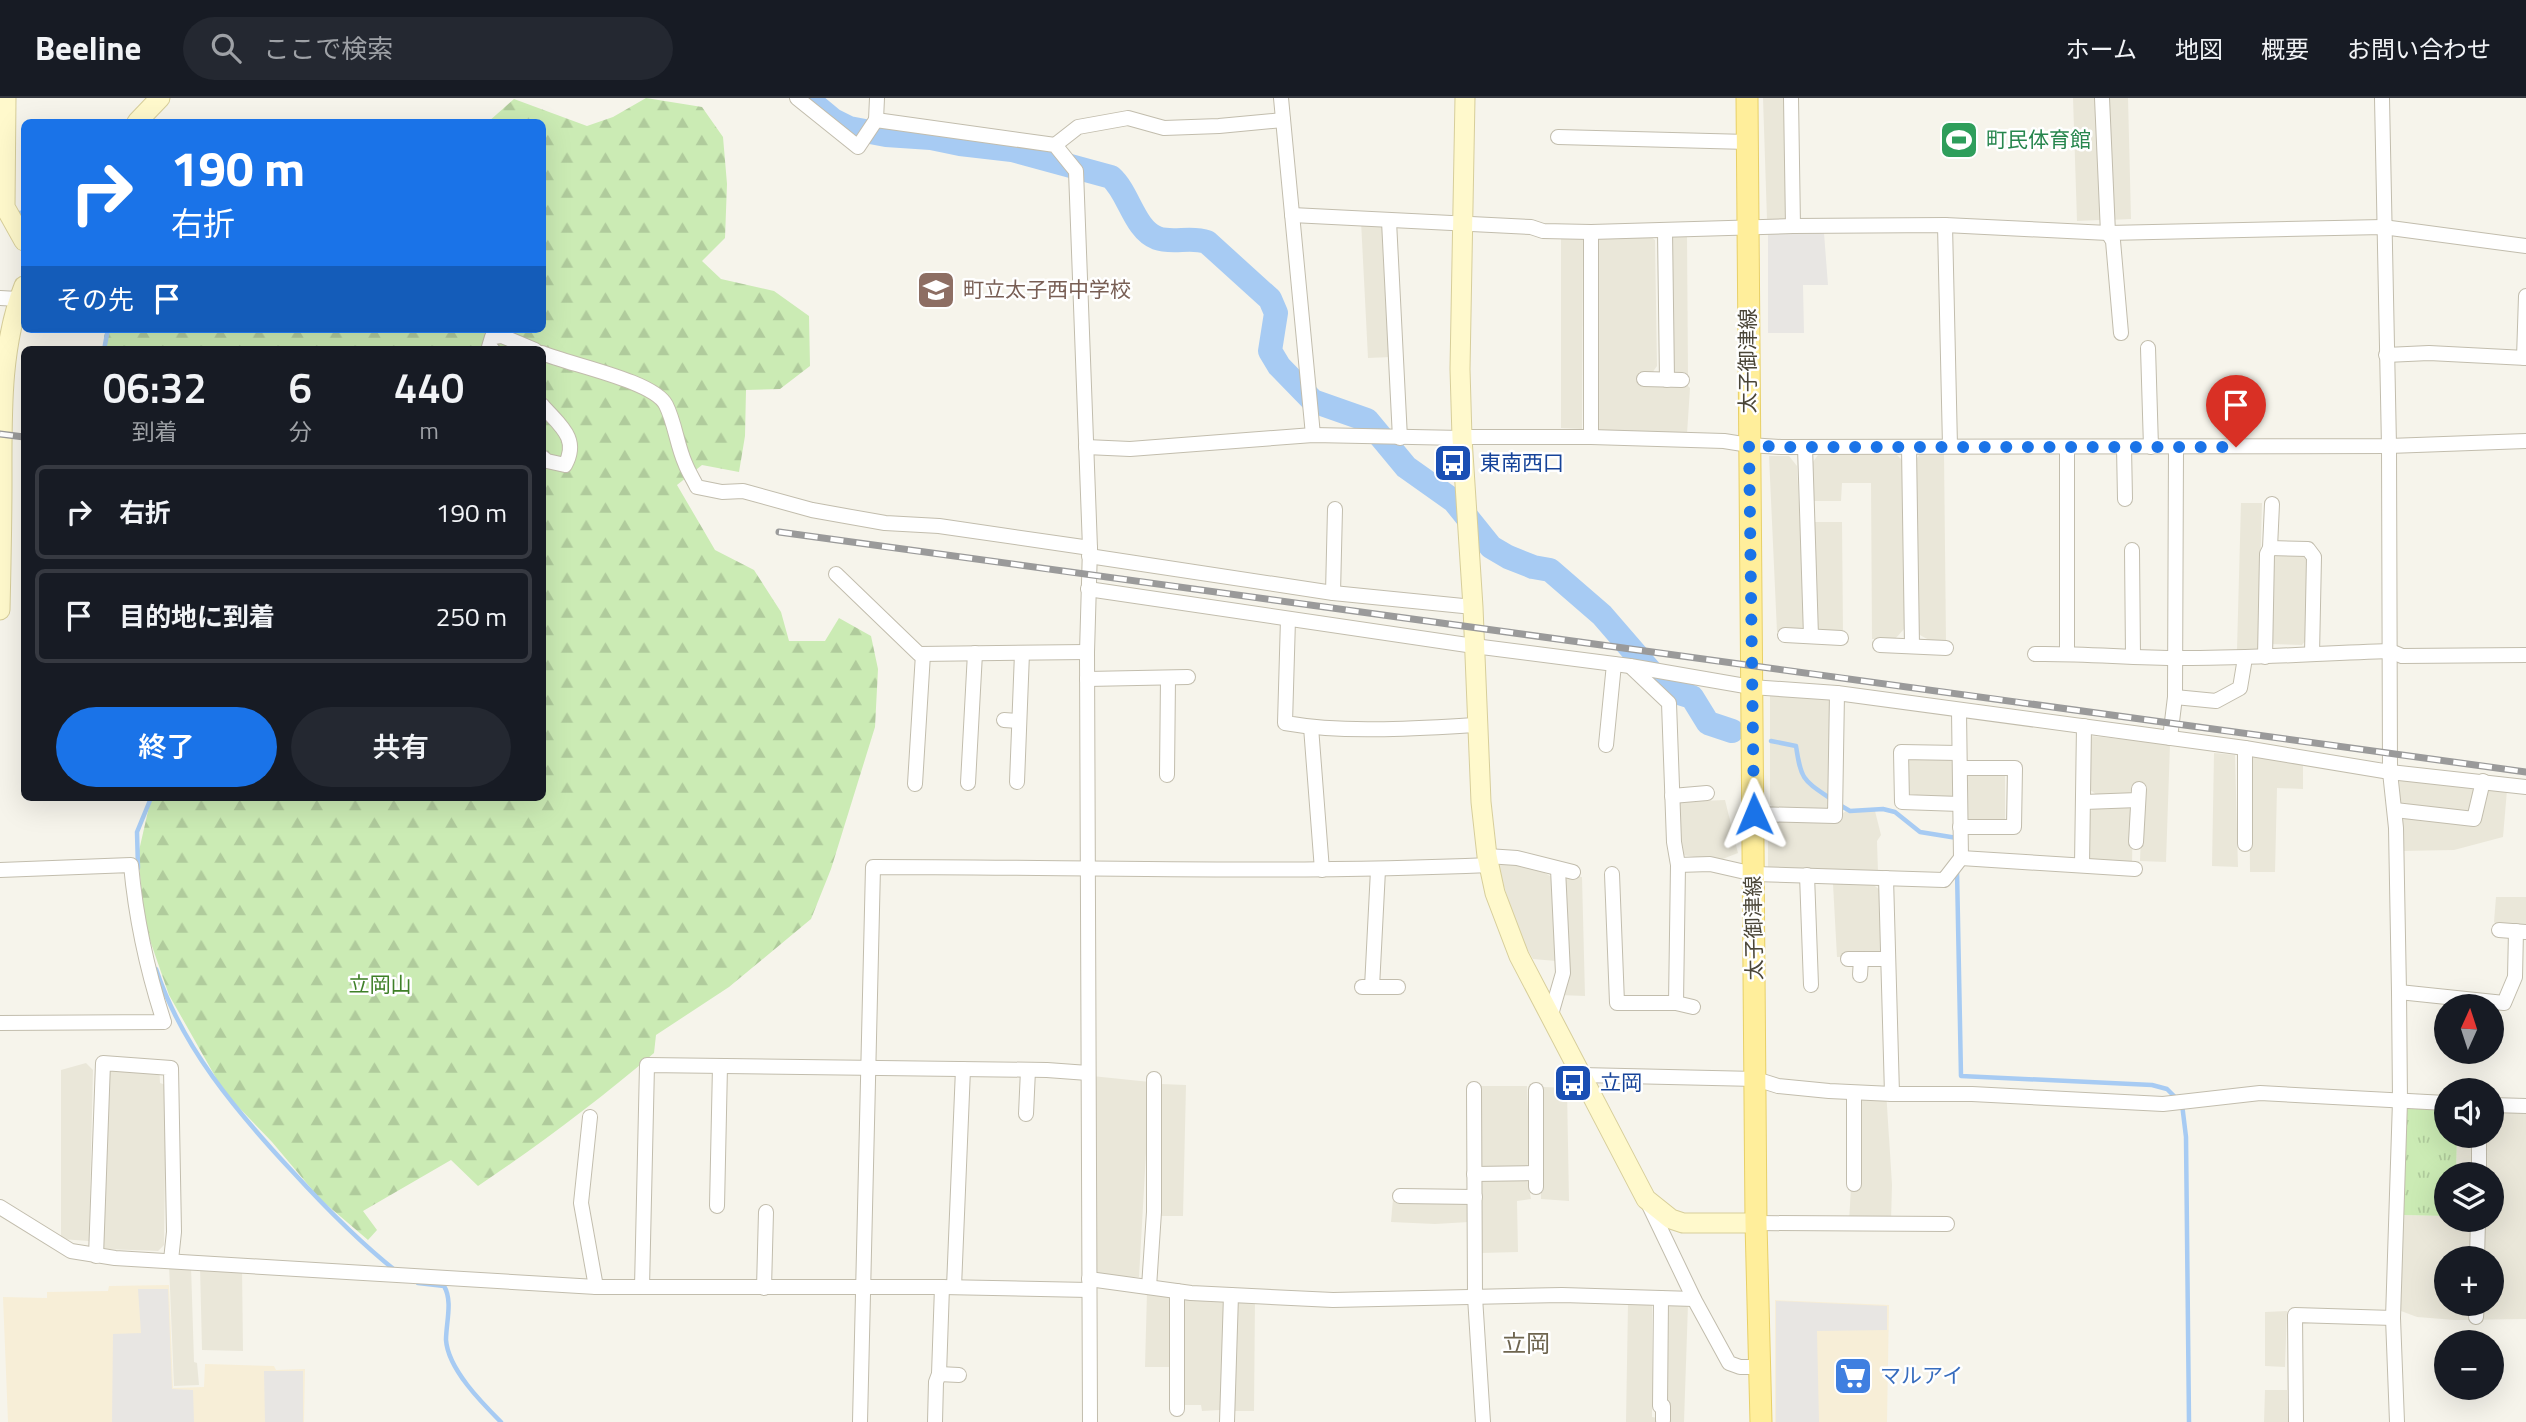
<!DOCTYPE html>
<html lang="ja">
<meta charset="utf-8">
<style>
body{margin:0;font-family:"Titillium Web","Noto Sans JP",sans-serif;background:#242831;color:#f1f3f6;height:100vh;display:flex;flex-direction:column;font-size:26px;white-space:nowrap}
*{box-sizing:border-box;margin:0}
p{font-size:23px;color:#9ea1a6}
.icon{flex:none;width:38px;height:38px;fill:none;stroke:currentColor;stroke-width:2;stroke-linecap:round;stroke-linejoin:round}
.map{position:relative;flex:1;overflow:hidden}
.sheet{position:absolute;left:21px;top:248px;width:525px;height:455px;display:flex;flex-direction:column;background:#171b24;border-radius:10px;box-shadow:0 7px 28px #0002}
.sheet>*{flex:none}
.hud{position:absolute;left:21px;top:21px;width:525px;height:214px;border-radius:10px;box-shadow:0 7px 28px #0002;background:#1a73e8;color:#fff;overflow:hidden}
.needle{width:46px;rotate:3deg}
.tools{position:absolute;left:2434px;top:896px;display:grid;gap:14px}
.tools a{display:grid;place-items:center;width:70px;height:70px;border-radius:50%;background:#171b24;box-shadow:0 7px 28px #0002;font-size:35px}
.pin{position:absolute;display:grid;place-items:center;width:60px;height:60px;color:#fff;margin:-72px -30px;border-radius:50% 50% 50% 0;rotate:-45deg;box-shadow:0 0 7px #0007}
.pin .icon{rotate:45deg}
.me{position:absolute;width:77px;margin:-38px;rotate:359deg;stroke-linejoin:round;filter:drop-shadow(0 0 5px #0008)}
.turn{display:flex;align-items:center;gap:24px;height:147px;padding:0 35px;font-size:32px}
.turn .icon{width:91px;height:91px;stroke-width:2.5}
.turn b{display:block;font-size:49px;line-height:60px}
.then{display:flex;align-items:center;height:66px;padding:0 35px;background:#0003;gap:14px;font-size:26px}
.eta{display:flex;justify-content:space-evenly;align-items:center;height:119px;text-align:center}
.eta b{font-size:42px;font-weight:600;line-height:49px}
.action{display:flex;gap:14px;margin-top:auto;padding:14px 35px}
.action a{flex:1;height:80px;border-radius:42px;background:#1a73e8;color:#fff;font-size:28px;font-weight:600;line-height:80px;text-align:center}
.action a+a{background:#242831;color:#f1f3f6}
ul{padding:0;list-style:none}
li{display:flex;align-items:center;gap:21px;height:94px;margin:0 14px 10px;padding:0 21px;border:4px solid #363941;border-radius:10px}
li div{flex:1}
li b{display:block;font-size:26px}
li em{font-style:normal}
header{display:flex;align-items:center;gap:42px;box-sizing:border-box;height:98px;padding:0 35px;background:#171b24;border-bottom:2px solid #363941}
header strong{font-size:33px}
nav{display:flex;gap:38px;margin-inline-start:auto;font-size:24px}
.search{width:490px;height:63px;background:#242831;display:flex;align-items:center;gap:18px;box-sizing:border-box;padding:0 24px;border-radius:38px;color:#9ea1a6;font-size:26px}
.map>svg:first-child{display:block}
</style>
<header>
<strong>Beeline</strong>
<div class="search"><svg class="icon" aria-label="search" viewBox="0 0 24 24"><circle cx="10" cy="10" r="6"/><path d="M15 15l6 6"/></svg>ここで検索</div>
<nav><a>ホーム</a><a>地図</a><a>概要</a><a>お問い合わせ</a></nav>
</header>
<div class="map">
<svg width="2526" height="1324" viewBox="0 0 2526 1324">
<defs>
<pattern id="grass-tufts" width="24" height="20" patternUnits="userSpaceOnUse" patternTransform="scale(1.75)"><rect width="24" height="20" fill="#cbebb4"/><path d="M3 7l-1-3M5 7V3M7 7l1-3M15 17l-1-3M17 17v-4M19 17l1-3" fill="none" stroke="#b0cb9c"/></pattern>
<pattern id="forest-firs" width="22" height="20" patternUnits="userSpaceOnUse" patternTransform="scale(1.75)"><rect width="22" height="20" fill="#cbebb4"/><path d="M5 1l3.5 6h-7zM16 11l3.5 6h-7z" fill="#b0cb9c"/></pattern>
</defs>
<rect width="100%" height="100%" fill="#f6f4eb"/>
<g fill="#eae7d9" fill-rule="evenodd">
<polygon points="1763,0 1787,0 1791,121 1767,122"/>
<polygon points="2073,0 2096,0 2100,122 2077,123"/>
<polygon points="2104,0 2128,0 2131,121 2108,122"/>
<polygon points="1361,123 1387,123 1391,259 1368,260"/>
<polygon points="1647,136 1655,142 1657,268 1652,275 1639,274 1638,284 1685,285 1690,290 1687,336 1597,332 1593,142 1598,137"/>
<polygon points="1561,138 1583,138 1582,331 1561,330"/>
<polygon points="1671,138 1687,138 1688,276 1675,275 1668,268"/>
<polygon points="1896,356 1904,364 1904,531 1895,541 1872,541 1871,385 1842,385 1841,403 1811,403 1810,368 1818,357"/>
<polygon points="1920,356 1944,356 1946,544 1929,542 1918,536 1914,364"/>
<polygon points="1769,358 1789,358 1797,368 1805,527 1800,533 1777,534"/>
<polygon points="2241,405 2262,405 2258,551 2237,552"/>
<polygon points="1813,424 1842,424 1843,536 1821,533 1816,528"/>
<polygon points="2276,453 2300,454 2309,461 2307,541 2302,547 2268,546 2270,458"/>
<polygon points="1770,596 1830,601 1830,707 1824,713 1775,712 1770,706"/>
<polygon points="2091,638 2170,646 2166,764 2140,763 2143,687 2133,687 2132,692 2127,697 2097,697 2089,691"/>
<polygon points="2214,655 2235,657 2238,769 2212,768"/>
<polygon points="2254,657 2303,664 2303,691 2277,690 2275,774 2250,774 2249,665"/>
<polygon points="1907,659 1952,660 1953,702 1909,701"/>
<polygon points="2005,676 2005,725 1968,724 1967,677"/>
<polygon points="2399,679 2507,692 2503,739 2454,752 2401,753"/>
<polygon points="1725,702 1738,755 1720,762 1681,757 1680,704"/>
<polygon points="2126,706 2133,713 2132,766 2089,763 2090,714 2094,709"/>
<polygon points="1846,713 1875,713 1881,737 1877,743 1878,774 1768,769 1768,723 1839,718"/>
<polygon points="1496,764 1530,767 1552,779 1556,863 1533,861 1521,841"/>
<polygon points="1563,778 1582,779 1585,898 1559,897"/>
<polygon points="1871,785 1880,792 1881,855 1877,858 1837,859 1833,786"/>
<polygon points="2496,799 2526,799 2526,829 2498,828 2494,824"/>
<polygon points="86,965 93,972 89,1143 61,1141 61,972"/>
<polygon points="159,966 160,985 166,987 164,1147 158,1153 105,1151 99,1147 99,968"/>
<polygon points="1092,978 1150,984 1139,1179 1097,1178 1094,1173"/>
<polygon points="1161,986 1186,987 1183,1118 1161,1118"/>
<polygon points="1479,988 1527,988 1530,1062 1527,1068 1480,1068"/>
<polygon points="1544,989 1567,990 1569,1103 1541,1101 1538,997"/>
<polygon points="1857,991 1886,992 1892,1087 1891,1123 1849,1123"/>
<path d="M2492 1012 2526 1013V1221L2455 1222 2417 1219 2401 1213 2402 1117 2446 1118V1122H2492V1076H2456L2457 1038H2492ZM2446 1160H2492V1206H2446Z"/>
<polygon points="1527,1080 1531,1101 1517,1103 1518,1154 1481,1155 1480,1088 1484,1081"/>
<polygon points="1393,1101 1469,1101 1469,1124 1435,1126 1391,1124"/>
<polygon points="169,1166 191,1168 194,1264 197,1265 199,1287 174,1288"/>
<polygon points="200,1168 242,1169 243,1253 202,1252"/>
<polygon points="1147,1193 1172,1197 1172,1269 1145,1269"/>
<polygon points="1182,1197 1224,1200 1220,1312 1202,1313 1201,1307 1182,1307"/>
<polygon points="1234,1200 1255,1200 1254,1313 1231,1313"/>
<polygon points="1652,1204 1652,1319 1658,1320 1658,1324 1626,1324 1628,1205"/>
<polygon points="1665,1204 1688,1206 1684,1324 1666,1324"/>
<polygon points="2287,1213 2285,1269 2265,1268 2265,1214"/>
<polygon points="2265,1292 2287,1292 2288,1324 2264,1324"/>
</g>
<g fill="#f7eed7">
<polygon points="169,1187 173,1290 204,1289 205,1266 274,1268 276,1272 305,1271 304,1324 8,1324 3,1199 47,1200 47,1194 108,1193 109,1188"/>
<polygon points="1775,1202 1889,1207 1887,1324 1775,1324"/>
</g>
<polygon fill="url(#grass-tufts)" points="2404,1009 2446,1011 2446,1038 2457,1038 2456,1076 2446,1076 2446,1118 2402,1117"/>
<path fill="url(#forest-firs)" d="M646 0 702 9 723 39 727 86 725 140 702 163 721 181 774 193 809 218 810 268 780 291 746 292 745 338 739 374 702 367 677 387 715 452 754 472 781 514 789 543H825L839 520 871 538 878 571 875 629 831 771 811 821 729 889 656 937 654 955C598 1003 539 1047 478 1088L451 1062 363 1113 377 1132 368 1142 320 1101 272 1044 224 994 169 897 145 828 138 757 151 700H542V252H104V238L107 231H542V24H488L514 1 587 28 613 19Z"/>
<g fill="#e8e6e3">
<polygon points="1824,135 1828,187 1803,187 1804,235 1768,235 1768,136"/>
<polygon points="138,1191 168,1191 172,1291 193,1292 194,1324 112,1324 113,1236 141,1235"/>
<polygon points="1776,1203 1887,1208 1887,1232 1817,1233 1819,1324 1886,1324 1776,1324"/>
<polygon points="264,1273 303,1273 303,1324 265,1324"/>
</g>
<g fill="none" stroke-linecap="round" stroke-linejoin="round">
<g stroke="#a7cbf3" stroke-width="4.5">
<polyline points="20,115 24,114"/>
<polyline points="104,252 108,231"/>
<path d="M1771 643 1796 648C1801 682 1803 682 1831 701"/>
<polyline points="1838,706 1850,713 1883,711 1895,714 1920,734 1957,740 1957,742"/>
<polyline points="138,770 137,734 151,700"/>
<polyline points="1957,772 1961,978 2152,987 2167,991 2176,1000"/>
<path d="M156 871C182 949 236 1013 292 1073 324 1108 358 1143 396 1173"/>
<polyline points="2182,1006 2186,1039 2189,1324"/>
<path d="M418 1185 444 1188C453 1203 446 1225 446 1242 448 1271 482 1305 501 1324"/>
</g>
<path stroke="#a7cbf3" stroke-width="24" d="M815 7 833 22 849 30 886 37 931 40 960 46 1012 52 1111 79C1129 95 1134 131 1157 140 1173 146 1190 138 1207 144L1270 201 1276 215 1270 253 1279 268 1313 303 1367 322 1406 369 1454 403 1491 449 1508 459 1533 469 1550 472 1602 517 1666 591 1692 599 1708 625 1732 633"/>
<defs>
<g id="street">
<polyline points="797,0 858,49 876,22 877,0"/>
<polyline points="1281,0 1313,337"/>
<polyline points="1791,0 1793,128"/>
<polyline points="2102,0 2108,135 2113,143 2121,235"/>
<polyline points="2382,0 2389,348 2390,674 2396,730 2399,894 2400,1003 2393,1220 2397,1324"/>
<polyline points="876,22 1055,47 1076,73 1090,450 1087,554 1090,1324"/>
<polyline points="1558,39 1748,44"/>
<polyline points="1055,47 1078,29 1128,20 1164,30 1219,28 1283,22"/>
<polyline points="1292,117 1531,129 1543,133 1591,134 1793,128 1945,127 2108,135 2383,129 2526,148"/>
<polyline points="1389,123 1400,340"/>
<polyline points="1945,127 1950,348"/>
<polyline points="1665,133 1667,282"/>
<polyline points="1591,134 1591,339"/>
<polyline points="0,200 18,201"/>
<polyline points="2148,250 2151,349"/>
<polyline points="493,252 489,249 492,239 502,238 535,252"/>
<path d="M542 255C571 267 654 283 666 307 675 325 677 347 685 365 688 373 693 381 697 389L722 394 743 393 812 412 885 425 939 428 1090 450"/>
<polyline points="2386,257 2429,255 2526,260"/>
<polyline points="2524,260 2526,198"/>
<polyline points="1644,281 1682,282"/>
<path d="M542 307C559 327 580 340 565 367L547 363 542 359"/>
<polyline points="1086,349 1130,351 1313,337 1462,340 1471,339 1591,339 1724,343 1749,347 1781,349 2389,348 2526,343"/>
<polyline points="1805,349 1811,538"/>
<polyline points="1909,349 1912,548"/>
<polyline points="2124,349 2125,401"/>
<polyline points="2270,450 2308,451 2314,459 2312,556"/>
<polyline points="2132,452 2133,558"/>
<polyline points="1089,458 1333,495 1473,509"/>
<polyline points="836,476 919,556 1087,554"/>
<polyline points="1088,491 1474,548 1630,568 1751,589 1837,595 2245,650 2390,674 2526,689"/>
<polyline points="1333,495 1335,411"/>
<path d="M1288 521 1285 625C1348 636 1415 630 1478 627"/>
<polyline points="1785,537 1841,540"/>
<polyline points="1880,547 1946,550"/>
<polyline points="2067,555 2067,349"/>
<path d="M2035 556C2087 555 2139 561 2191 560 2258 560 2324 555 2390 553L2402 558 2526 557"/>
<polyline points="2265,559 2267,456 2270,450 2272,406"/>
<polyline points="1630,568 1669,605 1674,744 1678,767 1676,905"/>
<polyline points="1087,581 1188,579"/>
<polyline points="2175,599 2216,603 2240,590 2245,560"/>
<polyline points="1004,622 1019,623"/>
<polyline points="1311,629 1322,772"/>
<polyline points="2170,640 2175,599 2176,349"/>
<polyline points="1606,647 1614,566"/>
<polyline points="2245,650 2245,746"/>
<polyline points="1959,655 1901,654 1902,704 1960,706"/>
<polyline points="1960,670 2015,670 2014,729 1960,729"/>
<polyline points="1167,677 1168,580"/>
<polyline points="1017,684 1022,555"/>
<polyline points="968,685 975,555"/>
<polyline points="915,686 923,556"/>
<polyline points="1672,698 1707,695"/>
<polyline points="2084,704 2138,702"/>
<polyline points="2395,712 2474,721 2483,683"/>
<polyline points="1754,716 1835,718 1837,595"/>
<polyline points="2136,744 2139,691"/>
<polyline points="1487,758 1517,760 1573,774"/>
<polyline points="1961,760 2135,771"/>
<polyline points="1678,767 1710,766 1754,776 1944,782 1961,760 1959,613"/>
<polyline points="2082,767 2084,628"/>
<path d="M0 772 131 767C136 821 147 872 164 924L0 925"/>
<polyline points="1612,776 1617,905 1676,905 1693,909"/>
<polyline points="1807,777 1811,887"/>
<polyline points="1886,780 1892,996"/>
<polyline points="2499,832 2525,834"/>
<polyline points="1848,861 1888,861"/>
<polyline points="1860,877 1861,861"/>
<polyline points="1362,889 1398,889"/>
<polyline points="1372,889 1378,772"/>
<polyline points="2399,894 2504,905 2515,879 2516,833"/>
<polyline points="1550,920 1563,875 1558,771"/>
<polyline points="1581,977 1756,981 1778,988 1829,993 1892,996 1972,996 2163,1006 2260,995 2446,1005"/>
<polyline points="1474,991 1475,1199 1483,1324"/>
<polyline points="1536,992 1536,1089"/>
<polyline points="2492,1007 2526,1008"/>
<polyline points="1026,1016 1028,972"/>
<polyline points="590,1019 581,1105 596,1189"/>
<polyline points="1474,1076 1536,1075"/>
<polyline points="2479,1076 2479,1038"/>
<polyline points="1854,1086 1854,995"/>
<polyline points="1400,1098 1475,1099"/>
<polyline points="1648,1105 1694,1201 1729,1265 1740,1269 1759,1269"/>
<polyline points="717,1108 720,968"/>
<polyline points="0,1109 71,1153 115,1160 596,1189 942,1189 1089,1192"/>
<polyline points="1756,1125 1947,1126"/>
<polyline points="96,1158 103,965 171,970 174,1134 171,1162"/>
<polyline points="2477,1160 2478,1122"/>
<polyline points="1089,1181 1191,1195 1333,1202 1562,1197 1694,1201"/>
<polyline points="642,1189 647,967 1047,972 1088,975"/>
<polyline points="954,1189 963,971"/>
<polyline points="1149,1189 1154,1114 1154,981"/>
<polyline points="764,1190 766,1114"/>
<polyline points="1661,1200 1660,1308 1663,1308 1663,1322"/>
<polyline points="2476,1219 2477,1206"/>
<polyline points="939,1276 959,1277"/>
<polyline points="1177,1311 1177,1193"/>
<path d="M860 1324 873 769C1079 769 1284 776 1490 767"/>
<polyline points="935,1324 936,1284 939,1276 942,1189"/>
<polyline points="1227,1324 1231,1197"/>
<polyline points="2296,1324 2295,1217 2393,1220"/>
</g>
<g id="secondary">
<polyline points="6,0 5,109 24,143"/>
<polyline points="1465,0 1460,271 1462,340 1473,509 1481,704 1487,758 1495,795 1519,858 1646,1101 1671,1121 1683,1125 1756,1125"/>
<polyline points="137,24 160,0"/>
<path d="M0 512C1 469 2 426 2 383 2 318 0 248 24 188"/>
</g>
<polyline id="primary" points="1747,0 1756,1125 1761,1324"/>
</defs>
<use href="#street" stroke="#c2bdad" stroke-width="16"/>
<use href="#secondary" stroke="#d7ce9a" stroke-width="21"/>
<use href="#primary" stroke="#e8d067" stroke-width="23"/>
<use href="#street" stroke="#fff" stroke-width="14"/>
<use href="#secondary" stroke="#fff9cc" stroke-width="19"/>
<use href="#primary" stroke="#ffee9b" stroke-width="21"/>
<defs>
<g id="rail">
<polyline points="0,336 24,339"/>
<polyline points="779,434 2526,674"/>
</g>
</defs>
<use href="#rail" stroke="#9a9a9a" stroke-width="7"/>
<use href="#rail" stroke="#fff" stroke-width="4.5" stroke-dasharray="13" stroke-linecap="butt"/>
</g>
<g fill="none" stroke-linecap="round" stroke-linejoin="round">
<polyline stroke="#1a73e8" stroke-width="12" stroke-dasharray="0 21.6" points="1754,716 1749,347 1781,349 2236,349"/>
</g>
<defs>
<symbol id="stadium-square" viewBox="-11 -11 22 22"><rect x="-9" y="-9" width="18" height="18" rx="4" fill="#2e9e5b" stroke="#fff"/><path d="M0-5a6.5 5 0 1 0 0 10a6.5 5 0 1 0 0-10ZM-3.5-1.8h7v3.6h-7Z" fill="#fff"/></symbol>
<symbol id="school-square" viewBox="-11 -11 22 22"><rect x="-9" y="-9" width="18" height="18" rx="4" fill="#8d6e63" stroke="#fff"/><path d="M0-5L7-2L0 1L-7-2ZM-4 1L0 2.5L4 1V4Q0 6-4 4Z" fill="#fff"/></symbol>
<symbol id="bus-square" viewBox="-11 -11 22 22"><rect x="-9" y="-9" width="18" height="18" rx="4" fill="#1a4fb4" stroke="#fff"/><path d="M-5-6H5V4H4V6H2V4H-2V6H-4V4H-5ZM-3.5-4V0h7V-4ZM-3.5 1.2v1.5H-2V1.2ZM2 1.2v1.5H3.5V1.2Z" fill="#fff"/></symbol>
<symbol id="supermarket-square" viewBox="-11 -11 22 22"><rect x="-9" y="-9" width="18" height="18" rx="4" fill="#3f7fe0" stroke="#fff"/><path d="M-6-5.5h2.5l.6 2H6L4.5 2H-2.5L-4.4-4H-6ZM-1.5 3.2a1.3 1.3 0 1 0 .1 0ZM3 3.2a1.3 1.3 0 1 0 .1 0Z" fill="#fff"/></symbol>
</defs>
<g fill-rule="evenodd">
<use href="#stadium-square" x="1937" y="20" width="44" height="44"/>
<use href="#school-square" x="914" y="170" width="44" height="44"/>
<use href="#bus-square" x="1431" y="343" width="44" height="44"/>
<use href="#bus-square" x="1551" y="963" width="44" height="44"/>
<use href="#supermarket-square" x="1831" y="1256" width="44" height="44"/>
</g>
<g text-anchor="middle" stroke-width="5" stroke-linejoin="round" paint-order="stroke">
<g font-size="21" fill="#27864d" stroke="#fff" text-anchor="start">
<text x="1986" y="49">町民体育館</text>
</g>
<g font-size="21" fill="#785e54" stroke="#fff" text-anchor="start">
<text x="963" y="199">町立太子西中学校</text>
</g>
<g font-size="21" fill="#4b4638" stroke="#fff">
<text transform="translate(1748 263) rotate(-90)" y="7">太子御津線</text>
<text transform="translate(1754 830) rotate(-91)" y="7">太子御津線</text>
</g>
<g font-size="21" fill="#164399" stroke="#fff" text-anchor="start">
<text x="1480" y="372">東南西口</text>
<text x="1600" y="992">立岡</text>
</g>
<g font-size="21" fill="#3f8028" stroke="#fff">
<text x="380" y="894">立岡山</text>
</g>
<g font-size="21" fill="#366cbe" stroke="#fff" text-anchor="start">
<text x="1880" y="1285">マルアイ</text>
</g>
<g font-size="24" fill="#6e654f" stroke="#fff">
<text x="1526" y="1254">立岡</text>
</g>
</g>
</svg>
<div class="tools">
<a><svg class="needle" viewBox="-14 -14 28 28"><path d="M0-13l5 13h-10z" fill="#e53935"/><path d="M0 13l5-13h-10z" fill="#9ea1a6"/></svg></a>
<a><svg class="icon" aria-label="sound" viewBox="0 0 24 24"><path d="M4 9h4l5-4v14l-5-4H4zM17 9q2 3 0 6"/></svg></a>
<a><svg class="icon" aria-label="layers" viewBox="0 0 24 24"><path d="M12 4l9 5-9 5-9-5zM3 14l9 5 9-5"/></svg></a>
<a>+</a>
<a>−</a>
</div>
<div class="pin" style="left:2236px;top:349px;background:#d93025"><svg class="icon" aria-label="arrive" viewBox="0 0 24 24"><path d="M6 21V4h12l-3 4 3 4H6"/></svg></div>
<svg class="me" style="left:1754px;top:716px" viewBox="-20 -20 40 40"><path d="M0-17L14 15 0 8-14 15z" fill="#1a73e8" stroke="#fff" stroke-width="4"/></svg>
<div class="hud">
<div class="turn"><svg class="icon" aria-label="right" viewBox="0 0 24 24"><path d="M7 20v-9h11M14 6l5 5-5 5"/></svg><div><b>190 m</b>右折</div></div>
<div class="then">その先<svg class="icon" aria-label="arrive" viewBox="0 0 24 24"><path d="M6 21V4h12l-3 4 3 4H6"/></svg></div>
</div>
<section class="sheet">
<div class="eta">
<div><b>06:32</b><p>到着</p></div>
<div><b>6</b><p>分</p></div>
<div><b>440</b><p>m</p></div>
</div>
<ul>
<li><svg class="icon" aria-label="right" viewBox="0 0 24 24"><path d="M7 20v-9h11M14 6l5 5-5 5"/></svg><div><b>右折</b></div><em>190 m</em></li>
<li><svg class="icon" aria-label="arrive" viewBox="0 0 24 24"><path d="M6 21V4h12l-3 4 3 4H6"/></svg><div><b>目的地に到着</b></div><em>250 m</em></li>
</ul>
<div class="action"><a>終了</a><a>共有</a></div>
</section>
</div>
